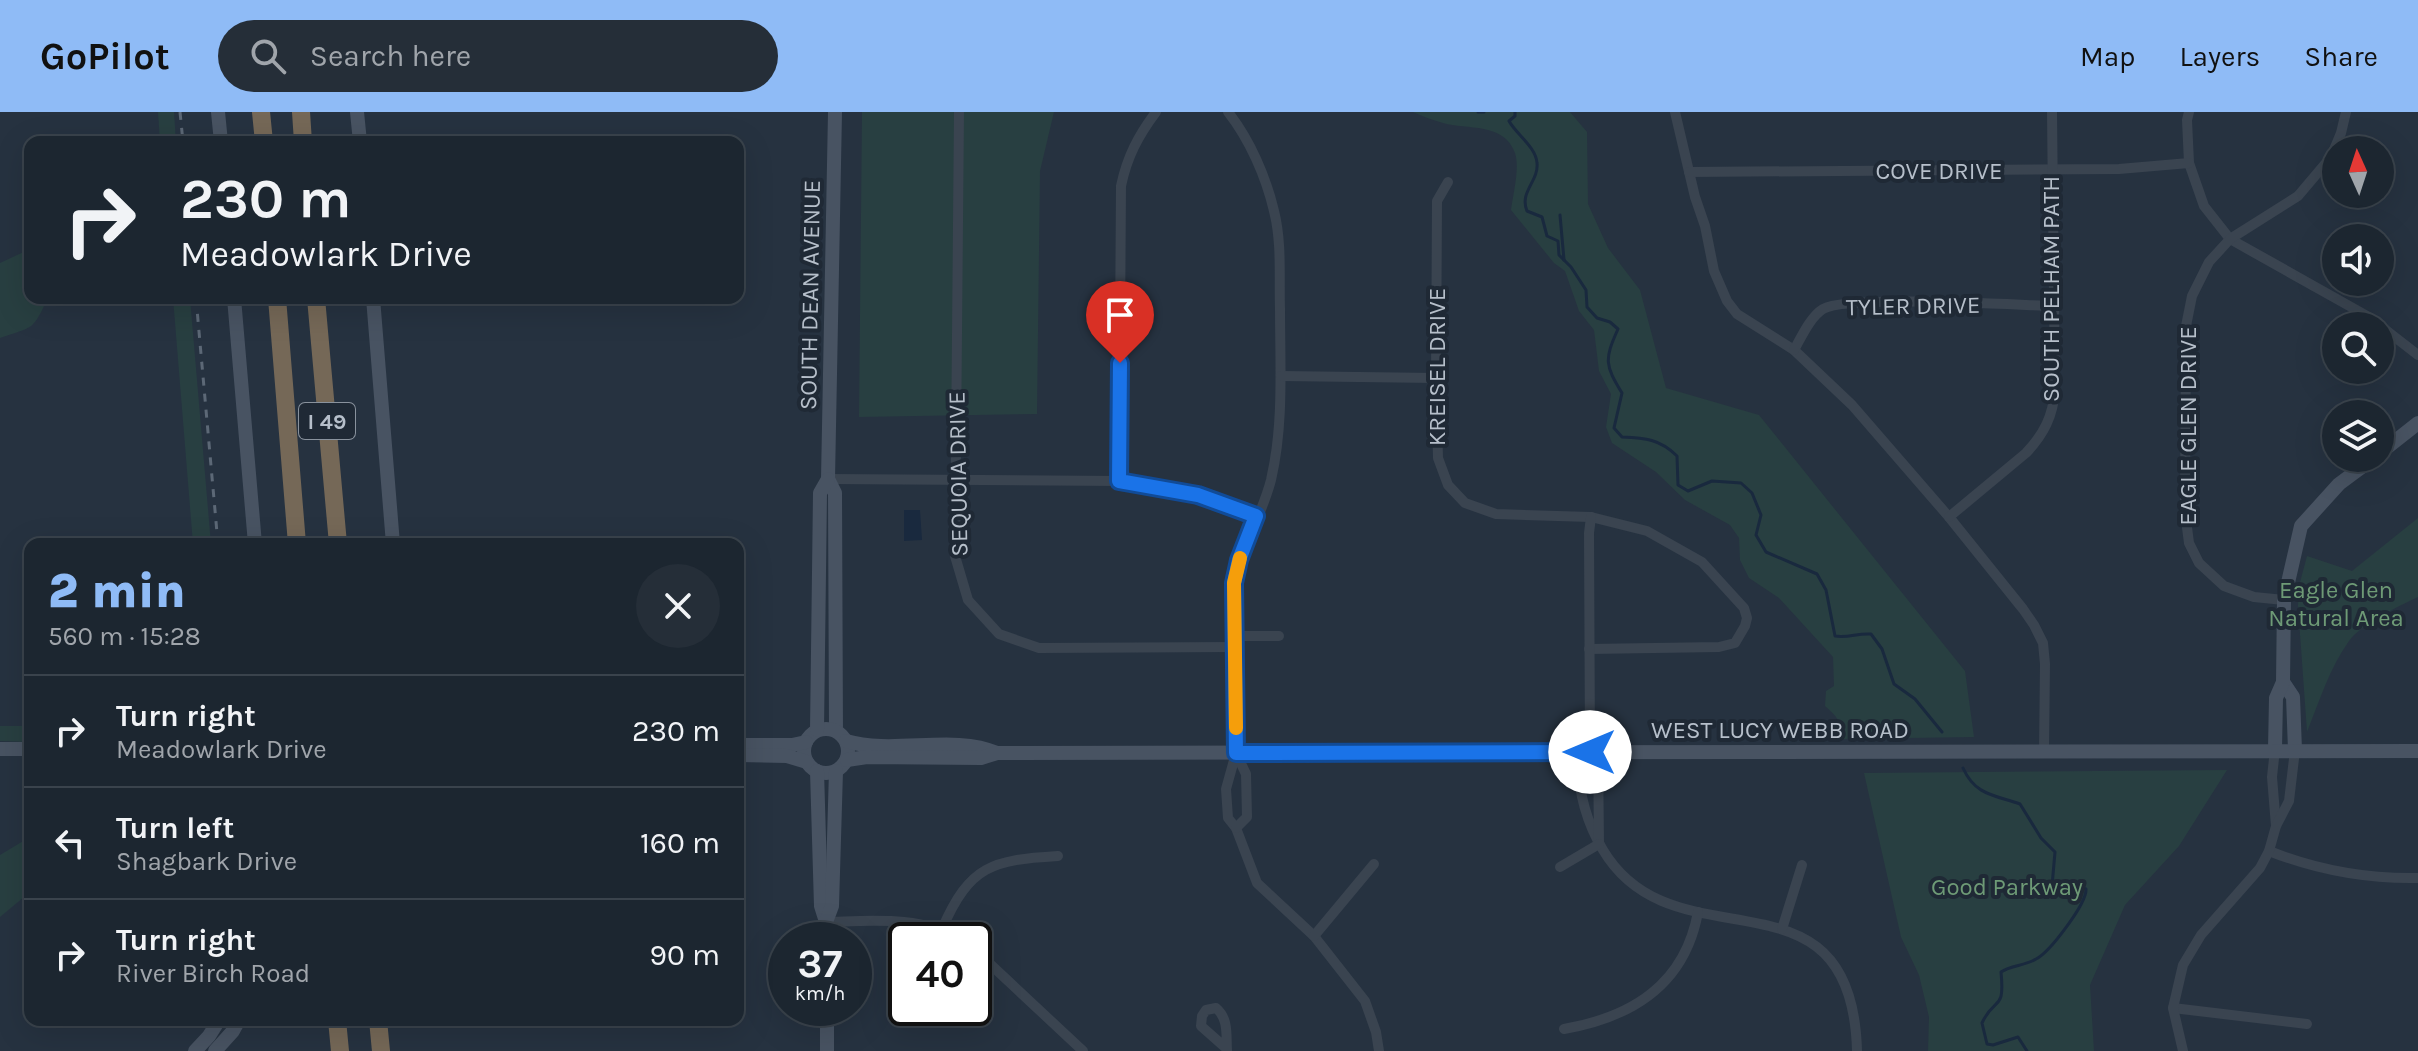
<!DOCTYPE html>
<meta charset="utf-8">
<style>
body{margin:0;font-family:Karla,sans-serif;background:#252e38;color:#f1f3f6;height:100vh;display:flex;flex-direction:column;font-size:30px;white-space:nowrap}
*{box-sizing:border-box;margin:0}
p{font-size:26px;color:#a0a5ab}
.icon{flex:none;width:44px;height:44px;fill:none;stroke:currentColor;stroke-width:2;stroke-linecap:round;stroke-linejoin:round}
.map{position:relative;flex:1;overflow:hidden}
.drawer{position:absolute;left:24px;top:426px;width:720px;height:488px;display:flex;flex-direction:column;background:#1c2630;border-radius:16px;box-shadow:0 8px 32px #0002,0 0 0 2px #3a434c}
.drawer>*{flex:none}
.banner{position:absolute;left:24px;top:24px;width:720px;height:168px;border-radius:16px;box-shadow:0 8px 32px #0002,0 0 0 2px #3a434c;background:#1c2630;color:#f1f3f6;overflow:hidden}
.needle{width:52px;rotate:357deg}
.fabs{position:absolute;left:2322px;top:24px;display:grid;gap:16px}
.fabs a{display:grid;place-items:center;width:72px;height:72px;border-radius:50%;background:#1c2630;box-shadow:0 8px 32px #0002,0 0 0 2px #3a434c;font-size:40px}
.speed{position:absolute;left:768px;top:810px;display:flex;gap:16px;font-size:40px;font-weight:700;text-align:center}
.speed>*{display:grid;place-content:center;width:104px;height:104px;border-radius:50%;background:#1c2630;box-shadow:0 8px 32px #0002,0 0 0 2px #3a434c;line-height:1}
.speed small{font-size:20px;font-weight:400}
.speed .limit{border:4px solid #111;border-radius:12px;background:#fff;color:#111}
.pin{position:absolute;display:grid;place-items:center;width:68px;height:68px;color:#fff;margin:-82px -34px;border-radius:50% 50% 50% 0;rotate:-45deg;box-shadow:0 0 8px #0007}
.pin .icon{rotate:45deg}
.me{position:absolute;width:88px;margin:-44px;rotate:270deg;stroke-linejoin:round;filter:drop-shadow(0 0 6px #0008)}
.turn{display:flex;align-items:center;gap:28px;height:168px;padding:0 24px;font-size:36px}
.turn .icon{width:104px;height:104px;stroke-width:2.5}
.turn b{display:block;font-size:56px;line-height:68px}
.round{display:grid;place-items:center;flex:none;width:84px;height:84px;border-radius:42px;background:#252e38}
.headline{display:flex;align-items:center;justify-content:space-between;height:136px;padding:0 24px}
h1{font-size:48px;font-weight:800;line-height:60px;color:#8fbbf6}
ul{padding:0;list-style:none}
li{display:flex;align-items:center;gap:24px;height:112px;padding:0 24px;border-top:2px solid #3a434c}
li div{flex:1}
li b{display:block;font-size:30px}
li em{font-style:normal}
header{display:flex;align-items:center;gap:48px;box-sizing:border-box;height:112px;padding:0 40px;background:#8fbbf6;color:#111}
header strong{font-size:38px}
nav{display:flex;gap:44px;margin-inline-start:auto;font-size:28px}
.search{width:560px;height:72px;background:#252e38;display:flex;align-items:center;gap:20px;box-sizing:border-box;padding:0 28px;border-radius:44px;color:#a0a5ab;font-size:30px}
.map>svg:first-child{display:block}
</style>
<header>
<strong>GoPilot</strong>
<div class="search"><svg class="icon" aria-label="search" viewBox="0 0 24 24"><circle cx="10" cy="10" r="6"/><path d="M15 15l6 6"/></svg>Search here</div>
<nav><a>Map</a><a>Layers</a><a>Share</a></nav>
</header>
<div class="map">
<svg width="2418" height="939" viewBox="0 0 2418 939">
<rect width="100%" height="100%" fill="#263240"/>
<g fill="#283f41">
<polygon points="158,0 174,0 176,30 160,30"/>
<polygon points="862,0 1054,0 1040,59 1037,302 859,305"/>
<path d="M1413 0H1570L1587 20 1588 92 1608 136 1640 178 1666 276 1759 303 1965 559 1974 625 1842 627C1842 611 1837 604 1825 594L1826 579 1834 574 1833 545 1779 486 1749 466 1740 448 1739 426 1730 413 1685 388 1656 360 1612 331 1606 315 1611 282 1599 259 1594 218 1579 199 1565 159 1554 151 1511 98C1513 82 1520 56 1515 41 1504 10 1467 18 1443 11 1432 8 1422 4 1413 0Z"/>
<path d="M30 137V186H48C32 219 35 214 0 226V151Z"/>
<polygon points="173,186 190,186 211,432 193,432"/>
<path d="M2418 406V485C2399 494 2361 512 2349 529 2330 555 2319 590 2307 620L2298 494 2299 474 2307 444 2352 459Z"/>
<polygon points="0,614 30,614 30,630 0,629"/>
<polygon points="2227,658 2179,734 2125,793 2090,873 2094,939 1928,939 1929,905 1919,863 1901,825 1864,661"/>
<polygon points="30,725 30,780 0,805 0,743"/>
</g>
<polygon fill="#19293e" points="904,398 920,398 922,428 904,429"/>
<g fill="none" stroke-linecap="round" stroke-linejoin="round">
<g stroke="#19293e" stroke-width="3">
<polyline points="1478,0 1484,0"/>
<path d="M1515 0V4L1509 9C1516 22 1536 35 1537 51 1539 69 1519 80 1527 99L1542 105 1547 124 1558 129 1559 143 1571 155 1586 178 1587 195 1597 206 1610 210 1618 217C1604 248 1605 253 1622 281L1614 316 1622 325C1645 326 1660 327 1677 344L1678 373 1688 379 1712 369 1741 371 1752 381 1761 403 1756 423 1766 440 1817 462 1826 478 1835 524C1849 526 1857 521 1871 522L1882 537 1894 572 1915 587 1942 620"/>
<polyline points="1560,103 1564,148"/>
<path d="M1963 656C1975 683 1994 683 2020 692L2041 726 2055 740 2052 774 2058 777 2079 775 2086 777C2087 791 2050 840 2036 847 2025 854 2011 853 2001 860 2005 901 1995 883 1982 911L1987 932 1993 933 2018 925 2027 939"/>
</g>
<g stroke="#3a4450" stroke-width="10">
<polyline points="959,0 955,444 968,488 999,522 1039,536 1234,535"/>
<path d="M1228 0C1250 28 1266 65 1274 99 1282 131 1279 164 1280 197 1280 254 1284 312 1271 368 1262 403 1242 435 1234 471L1236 641 1226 677 1228 706 1236 716 1257 771 1314 824 1365 889 1376 920 1379 939"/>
<polyline points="1675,0 1695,85 1705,114 1714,159 1727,189 1737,202 1794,238 1852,293 1949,405 2023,497 2034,513 2043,531 2045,552 2044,640"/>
<polyline points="2189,0 2187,8 2189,51 2204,94 2230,127 2369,205 2418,243"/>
<polyline points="1689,60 2119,57 2189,51"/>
<polyline points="1448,70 1437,89 1436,266 1438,346 1448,373 1465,391 1496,402 1591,405 1647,419 1702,450 1744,496 1747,506 1745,514 1735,531 1719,535 1589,537"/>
<path d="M1794 238C1801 226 1810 205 1823 197 1847 183 2016 193 2054 194"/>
<polyline points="1281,264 1436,266"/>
<polyline points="828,367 1119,369 1198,383 1256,404"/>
<path d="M1119 369 1121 74C1127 45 1138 24 1156 0"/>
<path d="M1949 405 2026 341C2044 322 2053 304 2055 278L2052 0"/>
<polyline points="2284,488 2254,485 2224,474 2199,451 2189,431 2185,400 2186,214 2192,184 2209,150 2230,127 2298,84 2331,45 2341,21 2346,0"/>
<polyline points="1234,524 1279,524"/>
<polyline points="2275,637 2272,665 2276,714"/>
<path d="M1578 639C1577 675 1585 708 1603 738 1675 859 1852 744 1857 939"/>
<polyline points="1590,640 1589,421 1591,405"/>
<polyline points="1598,640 1599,730"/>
<polyline points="1236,716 1247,705 1246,662 1236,641"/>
<path d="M2269 739C2317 758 2366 767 2418 766"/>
<polyline points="1560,755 1599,732"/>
<path d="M826 810C870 809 921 803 960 828"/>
<path d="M942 817C970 753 992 748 1058 744"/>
<polyline points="1782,817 1802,753"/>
<polyline points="1314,824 1374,752"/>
<polyline points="974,837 1083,939"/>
<polyline points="2173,896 2307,912"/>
<path d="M1564 917C1633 905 1685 872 1698 800"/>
<path d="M1227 937 1201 914 1202 904 1206 898 1216 896C1229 907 1226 923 1227 939"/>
<polyline points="2183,939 2173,896 2183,853 2201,823 2260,756 2269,739 2276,714 2289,689 2295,638"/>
</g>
<g stroke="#485362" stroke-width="14">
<polyline points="218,0 221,30"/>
<polyline points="357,0 360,30"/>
<polyline points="835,0 828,367 835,381 836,619"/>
<polyline points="234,186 255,432"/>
<polyline points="373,186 393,432"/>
<polyline points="2380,341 2418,311"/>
<polyline points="2283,570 2293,585 2295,638"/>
<circle cx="826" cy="639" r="22"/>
<polyline points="817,618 820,381 828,367"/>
<path d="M846 629C894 643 953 622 997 641"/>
<polyline points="738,633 792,633 806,630"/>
<polyline points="0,637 30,637"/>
<polyline points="2275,637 2276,586 2283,570 2284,488 2301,414 2339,372 2374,346"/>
<polyline points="738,643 787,644 807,650"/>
<polyline points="847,648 867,645 981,646 997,641 2418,639"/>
<polyline points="817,659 821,794 826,810 826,828"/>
<polyline points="826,810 832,794 836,659"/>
<polyline points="827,896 827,939"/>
<polyline points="195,939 209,924 219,908"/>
<polyline points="215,939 233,919 239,908"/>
</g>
<g stroke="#756857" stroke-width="18">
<polyline points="261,0 264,30"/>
<polyline points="301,0 303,30"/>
<polyline points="277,186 297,432"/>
<polyline points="316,186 338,432"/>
<polyline points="337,908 340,939"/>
<polyline points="378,908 381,939"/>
</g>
<g stroke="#5c6876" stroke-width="3" stroke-dasharray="8 8" stroke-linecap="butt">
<polyline points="180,0 183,30"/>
<polyline points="196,186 218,432"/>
</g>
</g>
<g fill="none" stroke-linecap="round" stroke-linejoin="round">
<defs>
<polyline id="route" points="1120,251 1119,369 1198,383 1256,404 1239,448 1234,471 1236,641 1590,640"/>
</defs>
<use href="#route" stroke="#114b97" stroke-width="20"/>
<use href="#route" stroke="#1a73e8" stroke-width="14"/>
<polyline stroke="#f59e0b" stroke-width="14" points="1236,616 1234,471 1240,446"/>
</g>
<g text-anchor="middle" stroke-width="8" stroke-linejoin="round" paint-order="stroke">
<rect fill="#1f2935" stroke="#89929d" stroke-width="2" x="299" y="291" width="56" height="36" rx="6"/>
<g font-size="22" font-weight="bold" fill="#b6bfca">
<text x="327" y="317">I 49</text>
</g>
<g font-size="24" fill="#b6bfca" stroke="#1f2935">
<text x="1939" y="67">COVE DRIVE</text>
<text transform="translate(2051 177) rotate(-90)" y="8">SOUTH PELHAM PATH</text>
<text transform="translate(810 183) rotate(-89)" y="8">SOUTH DEAN AVENUE</text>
<text transform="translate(1913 194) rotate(-1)" y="8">TYLER DRIVE</text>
<text transform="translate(1437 255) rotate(-90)" y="8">KREISEL DRIVE</text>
<text transform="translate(2188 314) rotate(-90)" y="8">EAGLE GLEN DRIVE</text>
<text transform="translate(958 362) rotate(-91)" y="8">SEQUOIA DRIVE</text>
<text x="1780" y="626">WEST LUCY WEBB ROAD</text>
</g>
<g font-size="24" fill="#6e9a76" stroke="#1f2935">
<text x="2336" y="486">Eagle Glen<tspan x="2336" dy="28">Natural Area</tspan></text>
<text x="2007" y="783">Good Parkway</text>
</g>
</g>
</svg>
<div class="fabs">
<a><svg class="needle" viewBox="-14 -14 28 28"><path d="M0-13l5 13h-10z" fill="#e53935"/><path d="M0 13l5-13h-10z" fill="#a0a5ab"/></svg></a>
<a><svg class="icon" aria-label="sound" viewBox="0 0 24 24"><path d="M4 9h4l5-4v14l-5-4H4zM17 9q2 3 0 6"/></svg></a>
<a><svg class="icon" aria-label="search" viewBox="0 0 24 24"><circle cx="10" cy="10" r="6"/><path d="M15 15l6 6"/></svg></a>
<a><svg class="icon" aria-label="layers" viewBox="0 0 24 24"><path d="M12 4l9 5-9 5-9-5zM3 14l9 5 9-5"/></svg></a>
</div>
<div class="speed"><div>37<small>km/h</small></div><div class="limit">40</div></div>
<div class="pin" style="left:1120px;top:251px;background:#d93025"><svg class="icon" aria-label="arrive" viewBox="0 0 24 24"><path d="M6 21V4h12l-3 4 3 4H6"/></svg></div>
<svg class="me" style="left:1590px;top:640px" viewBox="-20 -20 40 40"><circle r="19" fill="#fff"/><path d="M0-13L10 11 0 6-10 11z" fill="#1a73e8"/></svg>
<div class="banner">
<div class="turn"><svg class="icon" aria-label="right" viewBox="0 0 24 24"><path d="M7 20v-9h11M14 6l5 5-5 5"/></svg><div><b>230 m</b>Meadowlark Drive</div></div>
</div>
<section class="drawer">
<div class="headline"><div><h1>2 min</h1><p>560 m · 15:28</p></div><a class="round"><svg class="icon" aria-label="close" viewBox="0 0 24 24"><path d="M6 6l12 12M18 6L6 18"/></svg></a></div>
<ul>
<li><svg class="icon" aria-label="right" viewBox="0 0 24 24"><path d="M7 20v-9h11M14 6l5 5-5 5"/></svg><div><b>Turn right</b><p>Meadowlark Drive</p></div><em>230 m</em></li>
<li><svg class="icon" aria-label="left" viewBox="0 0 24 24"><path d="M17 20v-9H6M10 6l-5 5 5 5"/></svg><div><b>Turn left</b><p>Shagbark Drive</p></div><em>160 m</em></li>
<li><svg class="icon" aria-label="right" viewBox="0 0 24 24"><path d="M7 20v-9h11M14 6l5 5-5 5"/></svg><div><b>Turn right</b><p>River Birch Road</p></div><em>90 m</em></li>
</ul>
</section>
</div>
